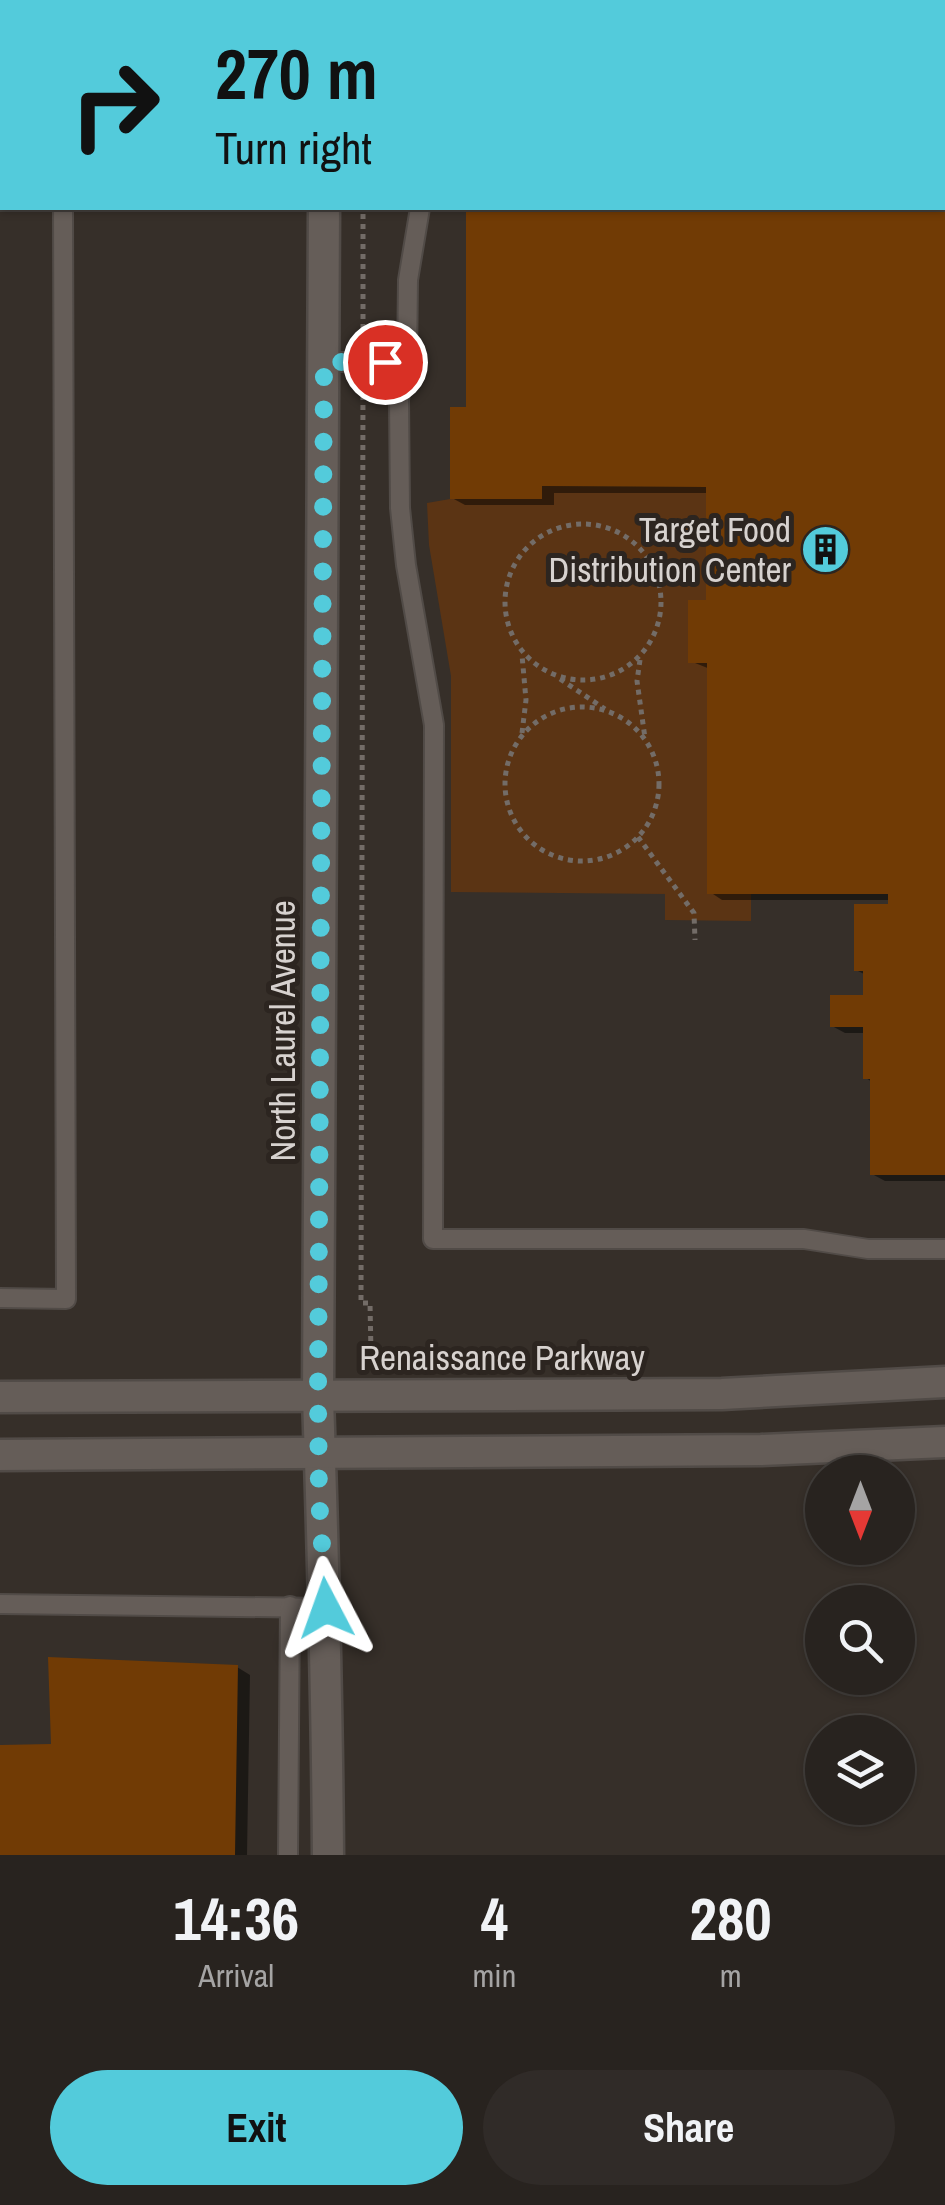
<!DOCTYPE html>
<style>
body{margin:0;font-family:"Archivo Narrow",sans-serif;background:#302b28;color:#f1f3f6;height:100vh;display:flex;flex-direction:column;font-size:38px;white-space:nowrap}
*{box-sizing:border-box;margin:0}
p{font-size:32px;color:#a5a4a4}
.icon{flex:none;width:55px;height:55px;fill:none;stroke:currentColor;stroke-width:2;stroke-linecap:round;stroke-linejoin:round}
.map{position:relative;height:1855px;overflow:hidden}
.panel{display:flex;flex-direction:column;background:#28231f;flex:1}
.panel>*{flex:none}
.banner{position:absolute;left:0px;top:0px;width:945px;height:210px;box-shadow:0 2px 8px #0004,0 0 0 2px #44403d;background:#53cbdb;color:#111;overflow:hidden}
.needle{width:65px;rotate:180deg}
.tools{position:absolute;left:805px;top:1455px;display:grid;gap:20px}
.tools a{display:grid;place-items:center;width:110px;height:110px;border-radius:50%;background:#28231f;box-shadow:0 2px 8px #0004,0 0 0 2px #44403d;font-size:50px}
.pin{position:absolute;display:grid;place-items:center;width:85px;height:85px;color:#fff;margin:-42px;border:5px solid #fff;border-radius:50%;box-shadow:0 2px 10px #0007}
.me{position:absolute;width:110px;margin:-55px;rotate:356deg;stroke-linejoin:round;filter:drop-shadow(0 0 8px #0008)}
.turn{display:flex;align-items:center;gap:35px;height:210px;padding:0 50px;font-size:45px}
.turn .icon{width:130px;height:130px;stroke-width:2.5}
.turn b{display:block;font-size:70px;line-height:85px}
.eta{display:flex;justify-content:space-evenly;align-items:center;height:170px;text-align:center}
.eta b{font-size:60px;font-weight:800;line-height:70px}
.cta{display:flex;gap:20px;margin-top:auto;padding:20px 50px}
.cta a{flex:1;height:115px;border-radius:60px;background:#53cbdb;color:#111;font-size:40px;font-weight:800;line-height:115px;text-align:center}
.cta a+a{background:#302b28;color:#f1f3f6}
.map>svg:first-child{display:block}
</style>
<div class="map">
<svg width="945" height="1855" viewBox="0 0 945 1855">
<rect width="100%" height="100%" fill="#362f29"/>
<polygon fill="#5b3414" points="542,486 706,487 706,600 688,601 688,662 707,663 751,894 751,921 665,920 665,894 451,892 451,676 429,545 427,503 450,499 542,499"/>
<g fill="#0007">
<polygon points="468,0 945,0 945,1181 885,1181 872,1174 872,1082 866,1078 866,1033 845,1033 832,1026 866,998 866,975 856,970 890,907 890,900 722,900 710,892 710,669 690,661 709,603 709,493 554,493 554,505 465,505 452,498 468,409 468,208 942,208 942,2"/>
<polygon points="237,1667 250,1675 247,1855 0,1855 0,1748 54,1747"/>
</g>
<g fill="#713b05">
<polygon points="466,208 945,208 945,1175 870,1175 870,1079 863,1079 863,1027 830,1027 830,995 863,995 863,971 854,971 854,904 888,904 888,894 707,894 707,663 688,663 688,600 706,600 706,487 542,486 542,499 450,499 450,407 466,407"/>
<polygon points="48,1657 238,1665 235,1855 0,1855 0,1745 51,1744"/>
</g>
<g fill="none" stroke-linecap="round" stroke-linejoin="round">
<defs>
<g id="lane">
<polyline points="62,0 62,2"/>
<polyline points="427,0 427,2"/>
<polyline points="420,208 408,280 407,362 399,399 400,508 406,565 434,725 433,1239 804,1239 868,1249 945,1249"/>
<polyline points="324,362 407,362"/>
<polyline points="0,1298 66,1299 63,208"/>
<polyline points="0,1604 326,1608"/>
<polyline points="288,1855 290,1606"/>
</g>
<g id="street">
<polyline points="323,0 323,2"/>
<path d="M324 208 318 1397C323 1550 327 1702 328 1855"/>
</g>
<g id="secondary">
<polyline points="0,1397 722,1394 945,1382"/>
<polyline points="0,1455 761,1450 945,1442"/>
</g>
</defs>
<use href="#lane" stroke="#514b47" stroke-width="22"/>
<use href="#street" stroke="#514b47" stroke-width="35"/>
<use href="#secondary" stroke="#514b47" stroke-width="35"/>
<g stroke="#736c67" stroke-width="5" stroke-dasharray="5 5" stroke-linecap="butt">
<polyline points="363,2 363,0"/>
<polyline points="363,339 363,208"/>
<polyline points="363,385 361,1303 370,1303 371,1353"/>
<circle cx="583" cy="602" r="78"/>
<polyline points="640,660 637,681 645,738"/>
<polyline points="560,679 605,709"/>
<circle cx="582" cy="784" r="77"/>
<polyline points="522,733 526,700 522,655"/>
<polyline points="638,837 694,913 695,940"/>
</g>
<use href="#lane" stroke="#655d58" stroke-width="18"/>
<use href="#street" stroke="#655d58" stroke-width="30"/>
<use href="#secondary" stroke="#655d58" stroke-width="30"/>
</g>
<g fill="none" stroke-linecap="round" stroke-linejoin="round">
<polyline stroke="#53cbdb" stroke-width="18" stroke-dasharray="0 32.4" points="326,1608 319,1497 318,1397 324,362 385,362"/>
</g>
<defs>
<symbol id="building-disc" viewBox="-11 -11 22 22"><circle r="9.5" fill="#53cbdb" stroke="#2c2520"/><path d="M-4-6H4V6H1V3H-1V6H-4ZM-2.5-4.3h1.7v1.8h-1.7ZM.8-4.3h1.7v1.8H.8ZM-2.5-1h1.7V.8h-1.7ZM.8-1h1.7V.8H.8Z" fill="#111"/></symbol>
</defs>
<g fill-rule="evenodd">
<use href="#building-disc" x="798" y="522" width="55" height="55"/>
</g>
<g text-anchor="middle" stroke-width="10" stroke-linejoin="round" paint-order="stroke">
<g font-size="35" fill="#d7d2cf" stroke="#2c2520" text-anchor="end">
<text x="791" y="542">Target Food<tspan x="791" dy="40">Distribution Center</tspan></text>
</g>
<g font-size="35" fill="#d7d2cf" stroke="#2c2520">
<text transform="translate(283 1031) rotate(-90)" y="12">North Laurel Avenue</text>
<text x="502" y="1370">Renaissance Parkway</text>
</g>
</g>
</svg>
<div class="tools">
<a><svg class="needle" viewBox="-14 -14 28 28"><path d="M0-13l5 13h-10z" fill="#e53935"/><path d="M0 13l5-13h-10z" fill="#a5a4a4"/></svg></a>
<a><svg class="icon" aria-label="search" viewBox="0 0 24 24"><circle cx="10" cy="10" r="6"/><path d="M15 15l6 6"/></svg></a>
<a><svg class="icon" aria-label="layers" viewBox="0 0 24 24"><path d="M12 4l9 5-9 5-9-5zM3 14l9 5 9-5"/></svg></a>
</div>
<div class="pin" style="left:385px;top:362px;background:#d93025"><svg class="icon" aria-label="arrive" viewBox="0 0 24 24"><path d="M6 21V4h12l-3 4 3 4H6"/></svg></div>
<svg class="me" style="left:326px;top:1608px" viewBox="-20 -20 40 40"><path d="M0-17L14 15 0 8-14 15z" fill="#53cbdb" stroke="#fff" stroke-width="4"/></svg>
<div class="banner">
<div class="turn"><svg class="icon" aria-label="right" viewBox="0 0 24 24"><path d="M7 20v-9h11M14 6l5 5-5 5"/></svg><div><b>270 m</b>Turn right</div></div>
</div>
</div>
<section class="panel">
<div class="eta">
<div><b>14:36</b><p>Arrival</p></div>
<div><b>4</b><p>min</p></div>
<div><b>280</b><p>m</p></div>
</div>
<div class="cta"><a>Exit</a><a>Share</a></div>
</section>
